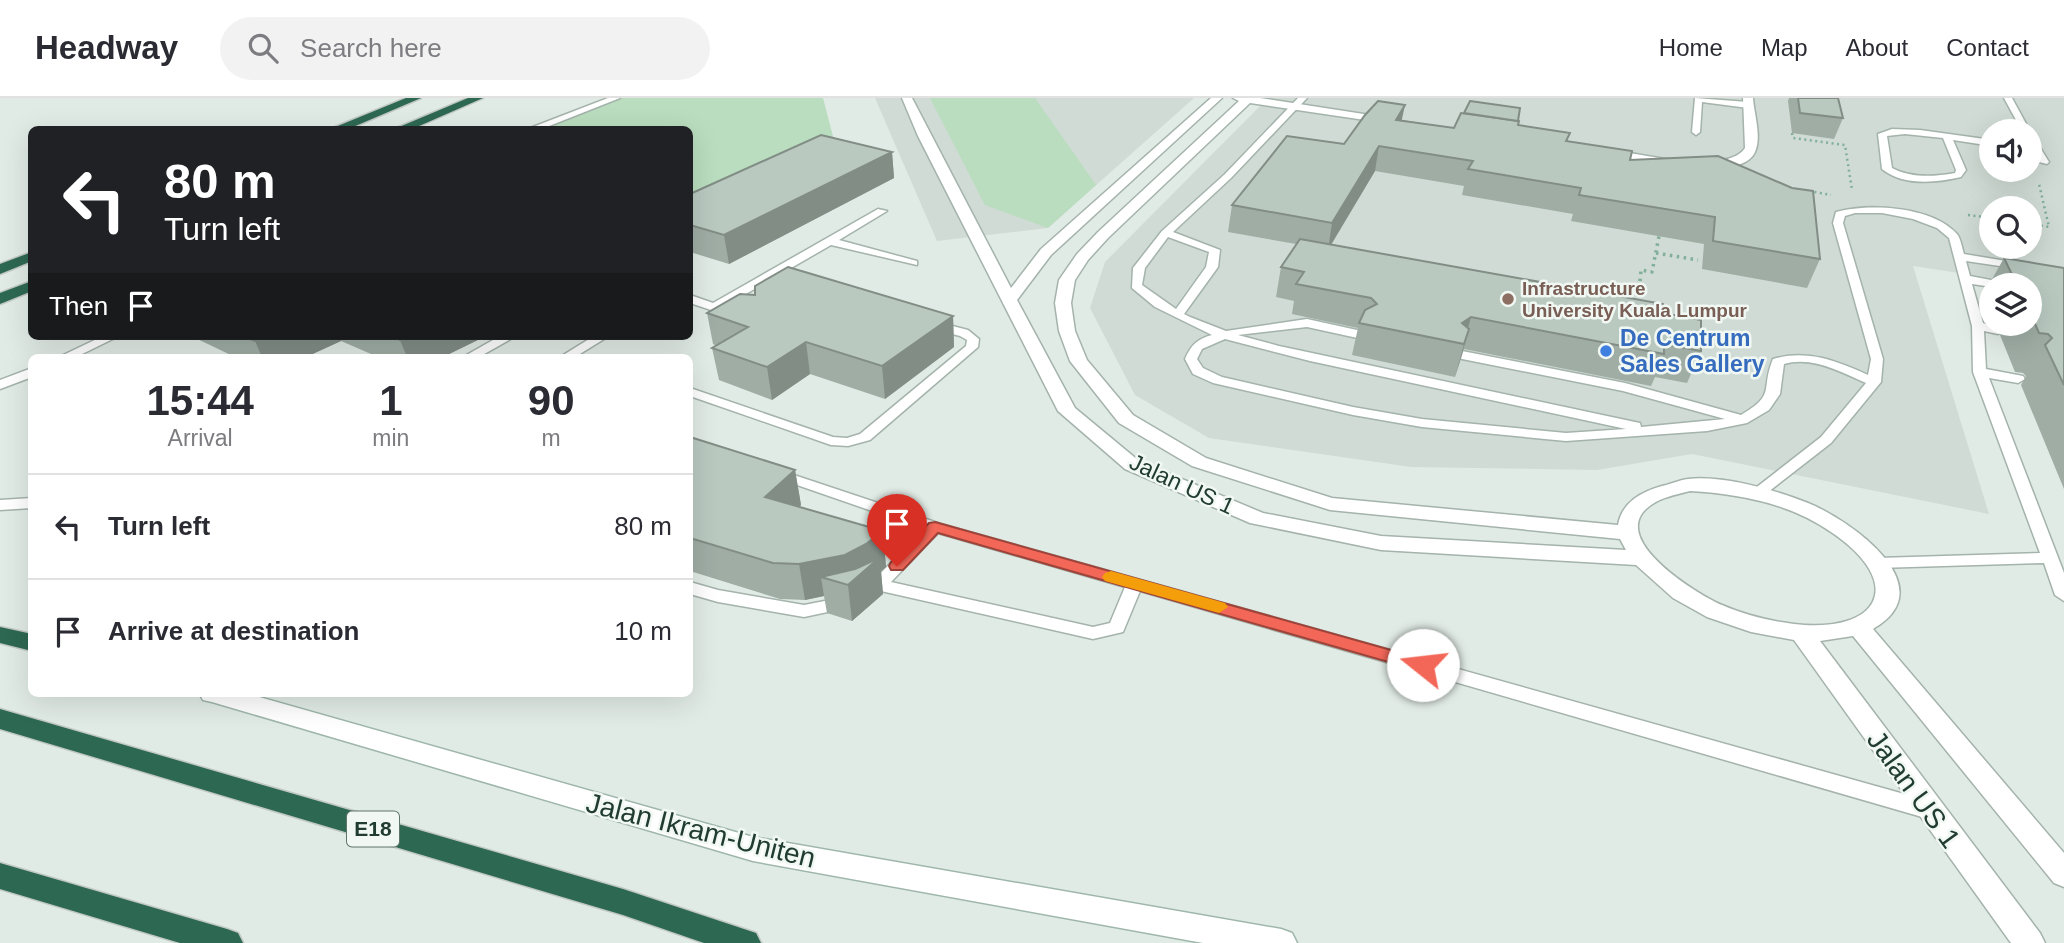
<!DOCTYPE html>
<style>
body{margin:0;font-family:Helvetica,sans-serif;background:#f2f2f3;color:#2b2b33;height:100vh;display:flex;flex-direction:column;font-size:26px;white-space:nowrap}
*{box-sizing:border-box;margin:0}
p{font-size:23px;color:#7c7c81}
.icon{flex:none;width:38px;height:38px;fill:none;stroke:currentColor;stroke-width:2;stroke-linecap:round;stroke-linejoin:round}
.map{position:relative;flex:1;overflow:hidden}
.sheet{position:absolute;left:28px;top:256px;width:665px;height:343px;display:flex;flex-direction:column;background:#fff;border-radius:10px;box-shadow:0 7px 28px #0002}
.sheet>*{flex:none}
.banner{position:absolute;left:28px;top:28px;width:665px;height:214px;border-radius:10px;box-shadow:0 7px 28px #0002;background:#202124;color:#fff;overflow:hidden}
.tools{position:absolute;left:1979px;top:21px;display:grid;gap:14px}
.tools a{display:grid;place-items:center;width:63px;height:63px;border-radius:50%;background:#fff;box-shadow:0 7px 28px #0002;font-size:35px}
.pin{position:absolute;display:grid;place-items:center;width:60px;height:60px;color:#fff;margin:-72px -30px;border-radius:50% 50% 50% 0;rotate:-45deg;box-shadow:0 0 7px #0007}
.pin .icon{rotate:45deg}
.me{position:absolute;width:77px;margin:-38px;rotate:286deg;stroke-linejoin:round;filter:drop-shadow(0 0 5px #0008)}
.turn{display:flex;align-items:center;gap:24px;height:147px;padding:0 21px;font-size:32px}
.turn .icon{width:91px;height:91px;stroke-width:2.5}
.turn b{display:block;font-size:49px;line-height:60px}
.then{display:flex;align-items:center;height:66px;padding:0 21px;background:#0003;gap:14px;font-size:26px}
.eta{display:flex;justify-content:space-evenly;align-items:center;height:119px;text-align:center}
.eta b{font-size:42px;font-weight:800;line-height:49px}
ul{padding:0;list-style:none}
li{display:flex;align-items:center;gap:21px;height:105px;padding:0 21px;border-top:2px solid #e1e1e2}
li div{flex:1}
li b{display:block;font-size:26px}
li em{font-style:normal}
header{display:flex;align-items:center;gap:42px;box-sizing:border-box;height:98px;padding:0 35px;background:#fff;border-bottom:2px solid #e1e1e2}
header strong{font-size:33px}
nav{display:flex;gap:38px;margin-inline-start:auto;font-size:24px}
.search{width:490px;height:63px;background:#f2f2f3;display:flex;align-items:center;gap:18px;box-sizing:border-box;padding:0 24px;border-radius:38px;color:#7c7c81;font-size:26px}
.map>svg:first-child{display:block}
</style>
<header>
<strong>Headway</strong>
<div class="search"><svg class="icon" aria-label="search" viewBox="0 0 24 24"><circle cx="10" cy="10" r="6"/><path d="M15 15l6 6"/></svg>Search here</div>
<nav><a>Home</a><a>Map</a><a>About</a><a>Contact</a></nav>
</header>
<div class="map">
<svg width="2064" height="845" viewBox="0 0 2064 845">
<rect width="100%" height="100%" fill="#e1ebe5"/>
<g fill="#cfdbd4" fill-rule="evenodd">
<polygon points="875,0 1194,0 1048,130 937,143"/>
<path d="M1268 0H2064V191L1913 168 1989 416 1692 356 1597 372 1411 369 1209 340 1135 297 1090 210 1105 164ZM1992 33H2030V72H1992ZM1992 110H2030V149H1992Z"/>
</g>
<g fill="#b9ddbe">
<polygon points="617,0 823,0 835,46 690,115 690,32 543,32"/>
<polygon points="930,0 1035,0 1096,87 1048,130 985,107"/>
</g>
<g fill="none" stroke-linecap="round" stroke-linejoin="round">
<defs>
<g id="lane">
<polygon points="608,0 620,0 539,32 525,32"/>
<path d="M1298 0H1307L1231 80 1173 134 1220 152 1218 169 1184 216 1190 219 1226 233 1307 221 1366 234 1368 237 1362 241 1307 229 1238 237 1279 248 1635 324 1640 325 1641 329 1725 321 1623 293 1462 261 1456 257 1462 253 1625 285 1741 317C1777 296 1760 292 1773 261 1808 251 1837 263 1868 277L1871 261 1833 125 1836 114C1869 105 1932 108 1957 136 1961 141 1962 150 1964 156L2024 166V170L2020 171 1966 163 1970 178 2002 184 2008 187 1992 189 1972 186 1983 225 2004 232 1998 236 1984 233 1986 271 2023 278 2025 281 2018 285 1989 280 2064 475V503L2055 497 2044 465 1878 470 1870 465 1878 460 2040 455 1973 274 1972 228 1949 140 1937 130 1913 121 1882 115H1855L1845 118 1843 125 1883 261 1881 284 1831 345 1763 398 1758 400 1750 395 1753 392 1821 339 1866 285C1840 274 1813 258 1784 266L1780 296 1769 312 1747 325 1707 333 1566 343 1422 329 1353 317 1213 285 1193 276 1185 261C1191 247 1197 241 1212 237L1155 209 1132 190 1133 170 1162 133 1225 76ZM1168 139 1209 154 1206 169 1176 211 1142 187 1145 170ZM1225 241 1310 263 1626 331 1566 335 1422 321 1353 309 1222 279 1203 270 1197 261 1202 251Z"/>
<polygon points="1695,0 1748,4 1752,7 1748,10 1702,4 1700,34 1696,37 1692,34"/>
<polygon points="2004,0 2012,0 2030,33 2030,34 2022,33"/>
<path d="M1892 31 1920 32 1992 42V48L1953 42 1966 72 1961 79C1936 85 1903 88 1882 71L1878 36ZM1905 36 1943 40 1956 72 1955 75C1933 79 1911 80 1892 70L1887 38Z"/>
<polygon points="2030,37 2033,38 2049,64 2047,66 2039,64 2030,48"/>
<polygon points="878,111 887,113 839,142 917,163 917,167 831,147 718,212 714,213 690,205 690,197 713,205"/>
<polygon points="933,223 968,232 979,241 978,249 870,342 848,348 831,347 690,298 690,290 833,339 847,340 860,336 966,248 967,242 960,238 929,230 929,224"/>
<polygon points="103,238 119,238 76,259 59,259"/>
<polygon points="500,238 516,238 479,259 463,259"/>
<polygon points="594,238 609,238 575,259 560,259"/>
<polygon points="32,270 32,279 0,291 0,282"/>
<path d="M779 372 941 426 1929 703 1936 706 1939 712 1936 718 1929 721 1140 493 1123 534 1093 541 881 493 871 498 865 496 863 492 873 483 924 431 774 379 772 376ZM938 435 1125 489 1110 525 1093 529 891 484Z"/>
<polygon points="32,400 32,410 0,412 0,402"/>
<polygon points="690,484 718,492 804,507 845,499 851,501 854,505 851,509 804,519 718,504 690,496"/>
</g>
<g id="street">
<path d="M902 0H912L1011 190 1041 151 1211 0H1222L1051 157 1017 202 1075 310 1139 363 1263 415 1381 438 1626 452 1620 441 1330 412 1192 368 1119 325 1070 263 1059 233 1055 205 1059 182 1077 156 1098 134 1239 3 1233 0H1260L1396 21 1398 23 1392 26 1250 5 1108 140 1088 162 1075 182 1071 205 1075 233 1087 262 1133 317 1206 360 1332 400 1618 427C1622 404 1641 394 1662 388 1671 386 1679 382 1688 381 1722 377 1776 392 1808 405 1850 422 1946 489 1873 531L2064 755V789L2054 785 1853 538 1820 543 2040 835 2045 845H2011L1794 542 1751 534 1707 519 1673 500 1636 467 1381 452 1250 425 1125 371 1058 313 918 38ZM1690 393C1740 396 1789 405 1831 434 1907 485 1880 536 1794 526 1770 523 1745 517 1722 507 1699 497 1611 444 1646 411 1658 400 1674 397 1690 393Z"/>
<path d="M1743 0H1753C1754 16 1762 39 1755 54 1740 87 1633 63 1604 58L1598 54 1604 50C1633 55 1727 78 1745 50Z"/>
</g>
<polygon id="secondary" points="199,595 245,595 753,739 1281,831 1292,835 1297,845 1203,845 753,763 212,604 203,602"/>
<g id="highway">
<polygon points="406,0 421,0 346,32 328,32"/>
<polygon points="468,0 483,0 410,32 392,32"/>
<polygon points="32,154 32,163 0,176 0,166"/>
<polygon points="32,183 32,193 0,206 0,195"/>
<polygon points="0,529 32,536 32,553 0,545"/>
<polygon points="0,611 623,791 756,835 761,845 704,845 623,817 0,631"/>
<polygon points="0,765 227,831 238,835 243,845 180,845 0,791"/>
</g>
</defs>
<use href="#lane" stroke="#a4b3ab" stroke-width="3"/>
<use href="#street" stroke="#a4b3ab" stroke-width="3"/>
<use href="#secondary" stroke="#9fb7ab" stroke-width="3"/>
<use href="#highway" stroke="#c1c8c5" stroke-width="3"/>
<g stroke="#81af9a" stroke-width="2.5" stroke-dasharray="2 3.5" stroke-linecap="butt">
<polyline points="1792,35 1793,40 1845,47 1852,92"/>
<polyline points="1809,93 1831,97"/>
<polyline points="1968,117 1992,120"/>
<polyline points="2030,126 2049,129 2039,86"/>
</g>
<g stroke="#81af9a" stroke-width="3.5" stroke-dasharray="2.5 4.5" stroke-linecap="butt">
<polyline points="1656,155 1698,162"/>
<polyline points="1638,204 1641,172 1652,174 1659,138"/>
</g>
<use href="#lane" fill="#fff" fill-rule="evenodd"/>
<use href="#street" fill="#fff" fill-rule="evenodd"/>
<use href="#secondary" fill="#fff" fill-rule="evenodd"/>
<use href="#highway" fill="#2d6853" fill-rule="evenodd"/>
</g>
<g fill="#9fada5">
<polygon points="1789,0 1838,0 1843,20 1834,41 1792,35 1788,3"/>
<polygon points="1464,15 1518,23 1518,27 1570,35 1567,43 1630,62 1820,161 1807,190 1702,171 1704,146 1571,123 1573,116 1462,97 1464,88 1375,73 1331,146 1663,215 1701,253 1687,285 1655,279 1651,288 1464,251 1455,279 1352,257 1358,230 1292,216 1294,203 1276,199 1281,169 1296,146 1228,134 1232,107 1344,46 1402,22 1454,30"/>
<polygon points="892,54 894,80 729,166 690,154 690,96"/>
<polygon points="2004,160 2064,170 2064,391 2021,287 2026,278 2023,275 2015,274 2000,237 2005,230 1996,226 2030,226 2030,187 1992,187 1992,216 1983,197"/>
<polygon points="707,215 953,218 954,249 885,301 810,276 772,302 719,282 712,250 717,248 713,246"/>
<polygon points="191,238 486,238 443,259 378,259 341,243 306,259 235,259"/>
<polygon points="690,339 795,372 801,407 799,409 883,433 886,469 881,473 883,496 852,523 827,515 824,498 805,502 780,501 690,473"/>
</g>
<g fill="#828d86">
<polygon points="1405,7 1400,30 1396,22"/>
<polygon points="1379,48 1375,73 1328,152 1332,125"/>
<polygon points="892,54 894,80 729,166 724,137"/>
<polygon points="953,218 954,249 885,301 882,268"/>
<polygon points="1471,219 1464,246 1462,225"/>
<polygon points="1469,231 1460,263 1455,279 1464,246"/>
<polygon points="267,238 339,238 341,243 306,259 262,259 255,243"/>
<polygon points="409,238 486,238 443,259 407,259 400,242"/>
<polygon points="806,244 810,276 772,302 767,269"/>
<polygon points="795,372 801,407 771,434 765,399"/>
<polygon points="883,433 886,469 881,473 883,496 852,523 848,487 821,479 824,498 805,502 799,466"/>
</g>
<g fill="#b9c9c0" stroke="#828d86" stroke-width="2">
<polygon points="1798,0 1838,0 1843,20 1800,15"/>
<polygon points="1378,3 1405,7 1396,22 1454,30 1461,15 1519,23 1518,27 1570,35 1566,43 1632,53 1630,62 1718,58 1792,90 1813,93 1820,161 1713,143 1715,119 1579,97 1581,90 1468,71 1473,63 1379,48 1332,125 1232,107 1287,38 1344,46 1365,17"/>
<polygon points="1470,3 1520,10 1518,23 1464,15"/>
<polygon points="821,37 892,54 724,137 690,127 690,96"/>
<polygon points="1300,141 1663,206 1663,215 1701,222 1701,253 1664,246 1664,256 1471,219 1462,225 1469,231 1464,246 1359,225 1365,212 1377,206 1371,200 1296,186 1304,174 1281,169"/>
<polygon points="2004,160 2064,170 2064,287 2045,247 2052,240 2048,236 2039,235 2030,214 2030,187 2017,187"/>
<polygon points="788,169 953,218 882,268 806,244 767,269 712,250 748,229 707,215 740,196 755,197 755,188"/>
<polygon points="243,238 267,238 255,243"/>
<polygon points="391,238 409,238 400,242"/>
<polygon points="690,339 795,372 765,399 883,433 866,446 845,457 799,466 773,465 690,440"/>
<polygon points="879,460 848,487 821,479 855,471"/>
</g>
<polygon fill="#f26758" stroke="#9d4339" stroke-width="2" points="935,424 1423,561 1430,562 1432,567 1430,572 1423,574 938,435 903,472 891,472 889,468 891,464 929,425"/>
<polygon fill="#f59e0b" points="1111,473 1225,505 1228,509 1219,515 1105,483 1102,479 1105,475"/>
<circle fill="#8d6e63" stroke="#f1f8f3" stroke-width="2.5" cx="1508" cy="201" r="7"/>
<circle fill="#3f7fe0" stroke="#f1f8f3" stroke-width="2.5" cx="1606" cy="253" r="7"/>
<g text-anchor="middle" stroke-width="5" stroke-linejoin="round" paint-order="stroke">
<g font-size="19" font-weight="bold" fill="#785e54" stroke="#f1f8f3" text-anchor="start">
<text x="1522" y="197">Infrastructure<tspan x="1522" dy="22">University Kuala Lumpur</tspan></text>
</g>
<rect fill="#f1f8f3" stroke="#5f746b" stroke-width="2" x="347" y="713.5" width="52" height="35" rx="5"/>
<g font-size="21" font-weight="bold" fill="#213c31">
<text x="373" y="738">E18</text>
</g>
<g font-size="23" font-weight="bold" fill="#366cbe" stroke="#f1f8f3" text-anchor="start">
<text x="1620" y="248">De Centrum<tspan x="1620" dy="26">Sales Gallery</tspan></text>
</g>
<g font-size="23" fill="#213c31" stroke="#f1f8f3">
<text transform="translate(1182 386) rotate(25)" y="8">Jalan US 1</text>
</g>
<g font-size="28" fill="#213c31" stroke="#f1f8f3">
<text transform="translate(1914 691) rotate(54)" y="10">Jalan US 1</text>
<text transform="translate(701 732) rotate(14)" y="10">Jalan Ikram-Uniten</text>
</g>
</g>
</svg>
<div class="tools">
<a><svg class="icon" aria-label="sound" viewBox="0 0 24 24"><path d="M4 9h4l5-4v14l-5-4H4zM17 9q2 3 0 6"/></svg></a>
<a><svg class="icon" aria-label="search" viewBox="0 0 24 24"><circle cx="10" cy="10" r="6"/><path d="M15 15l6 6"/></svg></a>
<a><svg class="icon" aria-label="layers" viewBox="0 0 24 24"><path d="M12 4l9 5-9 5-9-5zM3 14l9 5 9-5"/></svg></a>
</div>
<div class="pin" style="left:897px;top:468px;background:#d93025"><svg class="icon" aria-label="arrive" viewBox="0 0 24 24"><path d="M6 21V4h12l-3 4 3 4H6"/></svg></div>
<svg class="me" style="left:1423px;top:567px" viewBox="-20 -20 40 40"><circle r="19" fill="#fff"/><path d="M0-13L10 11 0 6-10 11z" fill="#f26758"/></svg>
<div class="banner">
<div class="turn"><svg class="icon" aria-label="left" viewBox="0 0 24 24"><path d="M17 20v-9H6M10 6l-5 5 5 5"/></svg><div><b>80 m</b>Turn left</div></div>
<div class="then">Then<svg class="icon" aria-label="arrive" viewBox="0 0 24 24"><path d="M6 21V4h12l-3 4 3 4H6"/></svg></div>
</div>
<section class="sheet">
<div class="eta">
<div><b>15:44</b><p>Arrival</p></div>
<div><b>1</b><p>min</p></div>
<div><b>90</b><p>m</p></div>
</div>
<ul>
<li><svg class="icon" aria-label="left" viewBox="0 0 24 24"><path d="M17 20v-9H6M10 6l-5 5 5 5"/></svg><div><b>Turn left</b></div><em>80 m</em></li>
<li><svg class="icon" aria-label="arrive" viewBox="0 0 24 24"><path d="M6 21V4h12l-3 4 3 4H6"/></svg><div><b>Arrive at destination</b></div><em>10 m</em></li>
</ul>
</section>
</div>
